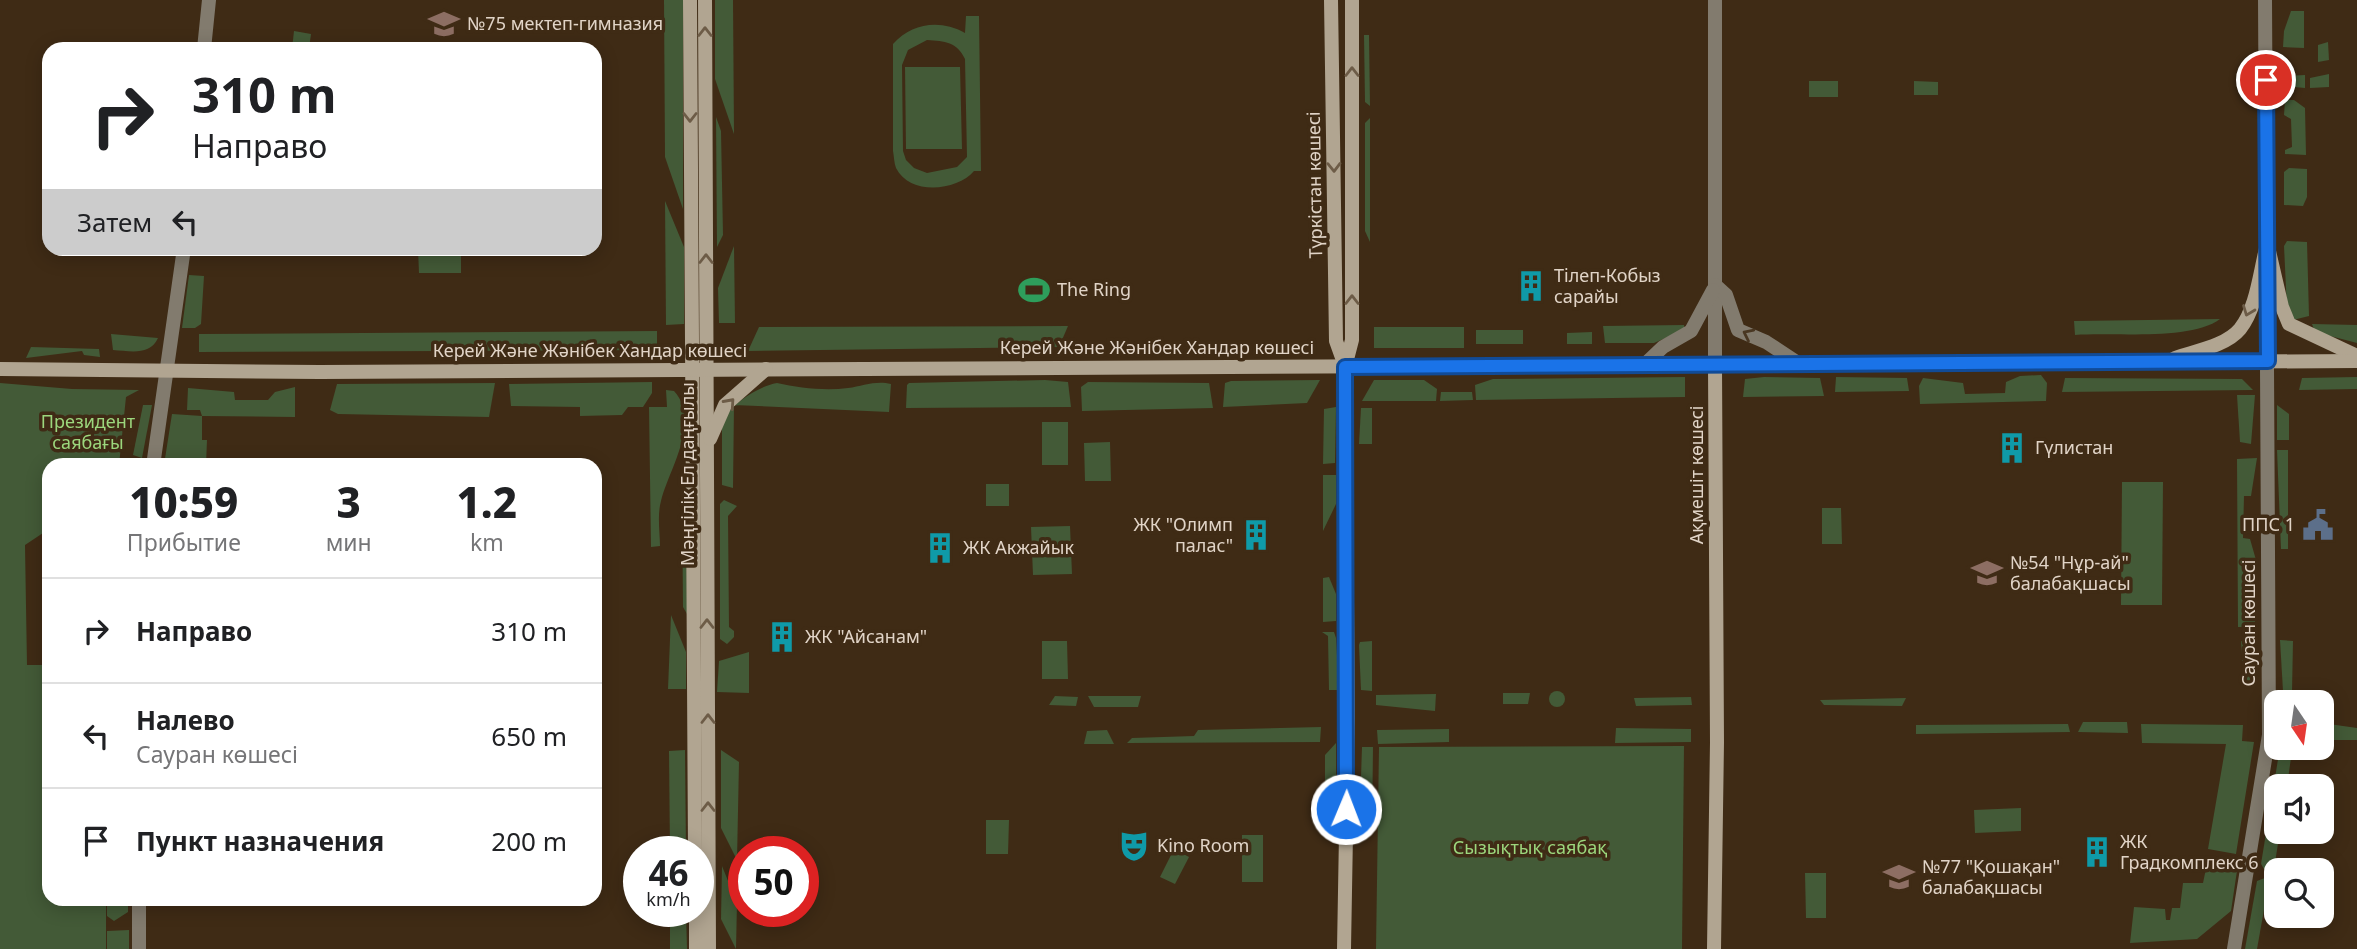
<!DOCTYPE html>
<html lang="ru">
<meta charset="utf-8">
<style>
body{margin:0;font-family:"Noto Sans",sans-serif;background:#f2f2f2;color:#202124;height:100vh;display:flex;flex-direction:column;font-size:26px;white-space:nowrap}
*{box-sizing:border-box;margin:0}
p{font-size:23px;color:#757577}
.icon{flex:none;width:38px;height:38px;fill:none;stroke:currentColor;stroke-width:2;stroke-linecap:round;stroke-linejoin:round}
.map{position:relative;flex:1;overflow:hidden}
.panel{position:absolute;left:42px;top:458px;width:560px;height:448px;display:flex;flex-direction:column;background:#fff;border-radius:21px;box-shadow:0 4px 18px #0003}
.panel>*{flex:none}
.top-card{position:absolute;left:42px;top:42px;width:560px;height:214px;border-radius:21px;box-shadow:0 4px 18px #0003;background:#fff;color:#202124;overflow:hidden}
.needle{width:46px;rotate:167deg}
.fabs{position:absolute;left:2264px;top:690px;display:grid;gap:14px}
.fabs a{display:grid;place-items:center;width:70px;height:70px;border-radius:14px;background:#fff;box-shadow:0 4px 18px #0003;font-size:35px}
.speed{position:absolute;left:623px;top:836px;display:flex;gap:14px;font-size:35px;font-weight:700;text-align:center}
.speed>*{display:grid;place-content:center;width:91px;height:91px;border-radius:50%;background:#fff;box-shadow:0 4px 18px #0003;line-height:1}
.speed small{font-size:18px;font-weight:400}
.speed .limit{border:10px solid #d22;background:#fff;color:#111}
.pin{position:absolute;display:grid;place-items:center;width:60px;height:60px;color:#fff;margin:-30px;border:4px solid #fff;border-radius:50%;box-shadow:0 2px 7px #0007}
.me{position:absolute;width:77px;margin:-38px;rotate:1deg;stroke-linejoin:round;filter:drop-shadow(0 0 5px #0008)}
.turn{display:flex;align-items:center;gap:24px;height:147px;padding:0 35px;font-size:32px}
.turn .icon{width:91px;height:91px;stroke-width:2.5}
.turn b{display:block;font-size:49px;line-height:60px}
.then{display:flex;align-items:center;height:66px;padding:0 35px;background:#0003;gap:14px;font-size:26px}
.eta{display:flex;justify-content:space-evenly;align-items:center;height:119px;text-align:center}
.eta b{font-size:42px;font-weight:800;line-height:49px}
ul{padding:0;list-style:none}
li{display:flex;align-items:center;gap:21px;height:105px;padding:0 35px;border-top:2px solid #e0e0e0}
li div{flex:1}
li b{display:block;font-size:26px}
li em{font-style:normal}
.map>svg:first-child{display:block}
</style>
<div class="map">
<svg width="2357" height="949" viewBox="0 0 2357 949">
<rect width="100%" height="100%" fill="#3f2b15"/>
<g fill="#435a37" fill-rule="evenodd">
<polygon points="664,0 683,0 683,209 665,157"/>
<polygon points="715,0 733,0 734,134 715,79"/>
<polygon points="2291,11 2304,11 2304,48 2283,47 2284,31"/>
<path d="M966 16H979L981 171H974C957 191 910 196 896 168 894 163 894 156 893 151V44C912 23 940 19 965 33ZM927 40C945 41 957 42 965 59L967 157 957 167 927 173 914 168 906 160 903 151 902 65 908 50Z"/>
<polygon points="294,31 311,34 309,49 292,49"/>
<polygon points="1364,35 1369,35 1370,106 1365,102"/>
<polygon points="2328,42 2329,60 2318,62 2318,45"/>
<polygon points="905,67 960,67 962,149 906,149"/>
<polygon points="2329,74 2329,87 2310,88 2310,78"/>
<polygon points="2305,75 2305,88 2283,86 2286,76"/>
<rect x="1809" y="81" width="29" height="16"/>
<polygon points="1914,81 1938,82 1938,95 1914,95"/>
<polygon points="2285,100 2294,100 2305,108 2306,155 2285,154 2285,150 2292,147 2291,119 2284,115"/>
<polygon points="716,117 721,131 723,235 717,247"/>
<polygon points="1370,118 1370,242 1365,231 1365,123"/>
<polygon points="2289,168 2307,169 2307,197 2303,206 2284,205 2284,172"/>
<polygon points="665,201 684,247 684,324 666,325"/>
<polygon points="2287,241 2307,242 2309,316 2293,320 2287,309 2284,246"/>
<polygon points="734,246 735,323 719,323 718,288"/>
<polygon points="418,249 461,249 461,273 419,273"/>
<polygon points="189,275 204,276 201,324 195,328 182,328"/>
<path d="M2220 319C2191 341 2113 332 2075 335L2074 321Z"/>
<polygon points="2312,324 2357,325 2357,343 2315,332"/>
<polygon points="1684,325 1684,330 1654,343 1605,343 1603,326"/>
<polygon points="1068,326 1059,347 748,351 759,327"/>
<rect x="1374" y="327" width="90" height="21"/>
<rect x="1476" y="330" width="47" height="14"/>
<polygon points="657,331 657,350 199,352 199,334"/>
<polygon points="1592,332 1592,344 1567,344 1567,333"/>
<path d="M111 334 158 338C150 356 130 351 113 350Z"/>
<polygon points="31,347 99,349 100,357 84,355 82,351 26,358"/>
<polygon points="2041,375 2047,383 2046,401 1920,404 1919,386 1923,378 1963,383 1965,394 2005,393 2006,382 2020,376"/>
<polygon points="1685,377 1685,397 1476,400 1475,385 1493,379"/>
<polygon points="1764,377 1820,378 1824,396 1743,397 1745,379"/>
<polygon points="1836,377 1907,378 1909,391 1835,392"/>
<polygon points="2357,377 2357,389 2299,390 2302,378"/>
<polygon points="2065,378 2242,379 2253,390 2062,392"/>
<polygon points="1045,380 1068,382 1071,407 906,408 907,385 909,383"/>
<polygon points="1320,380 1307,403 1223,407 1225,383 1231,381"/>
<polygon points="1374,380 1424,380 1437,389 1436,401 1362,401"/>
<polygon points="652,382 652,393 643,407 628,407 622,415 580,416 580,407 511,406 509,384"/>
<polygon points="1088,382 1209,383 1213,408 1082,411 1081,387"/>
<polygon points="0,383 72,389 139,390 126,397 119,465 49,466 49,529 25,545 27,665 49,665 49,900 106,900 106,949 0,949"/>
<polygon points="495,383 489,417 338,414 330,410 337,384"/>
<path d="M777 383C799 388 825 391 848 388 863 386 876 380 891 384L889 412 734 405 733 488 722 485V417C737 402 756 387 777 383Z"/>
<polygon points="295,387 295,417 202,416 202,440 207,440 206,465 164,465 172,414 202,416 200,410 187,410 188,388 234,392 235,400 268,400 275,392"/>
<path d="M666 390 674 391C702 421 668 471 661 501 657 515 660 533 660 546L651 547 649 407H667Z"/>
<polygon points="1441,392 1472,392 1473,400 1440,401"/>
<polygon points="2237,395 2255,395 2251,444 2240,442"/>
<polygon points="143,405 152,405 142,458 133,455"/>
<polygon points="2277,405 2289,414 2289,440 2277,440"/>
<polygon points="1336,407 1335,463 1323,464 1324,409"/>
<polygon points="1361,408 1372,408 1372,444 1359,444"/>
<rect x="1042" y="422" width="26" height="43"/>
<polygon points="1110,442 1111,481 1085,481 1084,443"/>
<polygon points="2277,450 2288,450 2288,549 2281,549"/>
<polygon points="2257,458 2251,496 2244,496 2243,538 2250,539 2256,560 2255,627 2238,627 2237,459"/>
<polygon points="1323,475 1336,475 1336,504 1323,531"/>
<polygon points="2122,482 2163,482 2162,605 2121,605"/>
<rect x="986" y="484" width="23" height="22"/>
<polygon points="686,486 687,614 683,607 682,493"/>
<polygon points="724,500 737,506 728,516 729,627 734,631 734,637 727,644 720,639 720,504"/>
<polygon points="1822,508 1841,508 1842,544 1822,544"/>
<polygon points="1070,526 1072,574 1033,575 1031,527"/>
<polygon points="1329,577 1336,594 1336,621 1323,622 1323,578"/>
<polygon points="671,615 686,652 686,689 668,689"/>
<polygon points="1322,632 1334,632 1336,638 1339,690 1329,690 1328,636"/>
<polygon points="2280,640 2293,641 2292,692 2283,691"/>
<polygon points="1042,641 1067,641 1068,679 1042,679"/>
<polygon points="1372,641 1372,691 1361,690 1359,645 1360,642"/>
<polygon points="2241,641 2255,641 2254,685 2244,682"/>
<polygon points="749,652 749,693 717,692 719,661"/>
<circle cx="1557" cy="699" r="8"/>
<polygon points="1503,693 1530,693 1528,704 1503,704"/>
<polygon points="1436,694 1435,711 1376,705 1376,695"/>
<polygon points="1055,696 1078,697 1076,706 1049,705"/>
<polygon points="1141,696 1138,707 1094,707 1088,696"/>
<polygon points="1691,697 1692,705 1636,706 1634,698"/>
<polygon points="1906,698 1902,706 1824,705 1820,700"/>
<polygon points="2083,722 2127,722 2128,733 2078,732"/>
<polygon points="2322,723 2357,728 2357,740 2322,740"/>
<polygon points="2068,724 2070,732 1916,734 1916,725"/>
<polygon points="2141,724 2243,725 2242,741 2254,742 2236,854 2208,849 2226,744 2142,743"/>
<polygon points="1321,727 1320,742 1127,743 1132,738 1194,736 1198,730"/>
<polygon points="1616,728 1691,729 1691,742 1615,743"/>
<polygon points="1449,729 1449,742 1378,744 1377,730"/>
<polygon points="1107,730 1114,744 1084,744 1087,731"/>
<polygon points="1336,743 1336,794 1335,797 1325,798 1325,755"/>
<polygon points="1684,746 1682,949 1376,949 1379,747"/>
<polygon points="1362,747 1373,747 1372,832 1360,829 1365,818 1366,781 1361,777"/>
<polygon points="2280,747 2291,758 2287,786 2277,786 2277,831 2280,831 2274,869 2264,869 2261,864"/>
<polygon points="685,750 686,852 670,852 669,751"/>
<polygon points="721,750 739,762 737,860 721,828"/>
<polygon points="2021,808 2021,831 1975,833 1974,810"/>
<polygon points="986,820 1009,820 1008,854 986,854"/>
<rect x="1242" y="835" width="21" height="47"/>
<polygon points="1174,849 1189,857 1175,884 1160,877"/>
<polygon points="2208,859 2238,864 2231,911 2197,939 2130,943 2134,907 2165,909 2166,920 2170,920 2172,908 2180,908 2183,883 2203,883"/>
<polygon points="722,866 737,903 736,949 721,919"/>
<polygon points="1805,873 1826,873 1826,918 1806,918"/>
<polygon points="2270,876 2257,949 2245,949 2257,881"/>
<polygon points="107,900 128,900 128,912 114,921 107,916"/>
<polygon points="670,912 686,912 687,949 670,949"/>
<polygon points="129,930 129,949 107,949 107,931"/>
</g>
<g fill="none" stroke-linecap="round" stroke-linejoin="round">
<g stroke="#827b6e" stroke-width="14">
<polyline points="1715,0 1715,366"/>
<polyline points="204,49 209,0"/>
<polyline points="1715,285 1726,295 1738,330 1766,342 1801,365"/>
<polyline points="1643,366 1663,347 1691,331 1713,290"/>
<polyline points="153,466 184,248"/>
<polyline points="139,900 139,949"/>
<polyline points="2234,949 2269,735 2265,0"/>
</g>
<g stroke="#b1a591" stroke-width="14">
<polyline points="690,0 695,852"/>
<polyline points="705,0 709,949"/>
<polyline points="1331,0 1336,341 1345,366"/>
<polyline points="2268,247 2282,307 2289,324 2357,356"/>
<path d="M2175 358C2195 351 2226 346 2240 329 2257 308 2260 270 2267 245"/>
<polyline points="0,369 320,372 2357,361"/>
<polyline points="710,439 725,405 766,369"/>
<polyline points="696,912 696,949"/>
<polyline points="1344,949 1348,718 1345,367 1352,340 1352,0"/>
<polyline points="1714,949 1717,742 1715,366"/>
</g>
</g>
<defs><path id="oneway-chevron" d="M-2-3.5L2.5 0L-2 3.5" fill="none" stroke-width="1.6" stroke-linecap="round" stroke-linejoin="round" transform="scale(1.75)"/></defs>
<g stroke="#6d5c47">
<use href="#oneway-chevron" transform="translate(705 32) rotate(-90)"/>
<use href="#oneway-chevron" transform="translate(1352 72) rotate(-90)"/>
<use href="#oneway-chevron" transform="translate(690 117) rotate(90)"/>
<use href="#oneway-chevron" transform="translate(1334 167) rotate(89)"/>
<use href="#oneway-chevron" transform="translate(706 259) rotate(-90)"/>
<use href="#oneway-chevron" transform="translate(1352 300) rotate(-90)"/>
<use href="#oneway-chevron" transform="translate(2248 311) rotate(111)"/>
<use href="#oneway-chevron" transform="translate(730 403) rotate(-48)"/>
<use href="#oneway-chevron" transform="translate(707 624) rotate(-90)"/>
<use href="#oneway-chevron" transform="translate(708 719) rotate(-90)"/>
<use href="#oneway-chevron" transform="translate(708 807) rotate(-90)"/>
</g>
<use stroke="#493722" href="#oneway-chevron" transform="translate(1748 334) rotate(-154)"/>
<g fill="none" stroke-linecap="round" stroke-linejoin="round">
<defs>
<polyline id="route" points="1346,809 1345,367 2268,361 2266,80"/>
</defs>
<use href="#route" stroke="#114b97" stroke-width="18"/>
<use href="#route" stroke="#1a73e8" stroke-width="12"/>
</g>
<defs>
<symbol id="school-bare" viewBox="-9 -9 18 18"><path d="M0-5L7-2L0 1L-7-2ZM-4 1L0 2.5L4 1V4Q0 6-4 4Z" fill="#8d6e63" stroke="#3f2b15" stroke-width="2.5" paint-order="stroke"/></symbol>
<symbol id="building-bare" viewBox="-9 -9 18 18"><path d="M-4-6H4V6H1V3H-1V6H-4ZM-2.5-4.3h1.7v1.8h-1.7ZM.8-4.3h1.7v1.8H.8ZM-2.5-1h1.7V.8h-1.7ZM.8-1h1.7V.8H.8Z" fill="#0f9aa8" stroke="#3f2b15" stroke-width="2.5" paint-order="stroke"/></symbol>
<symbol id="stadium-bare" viewBox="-9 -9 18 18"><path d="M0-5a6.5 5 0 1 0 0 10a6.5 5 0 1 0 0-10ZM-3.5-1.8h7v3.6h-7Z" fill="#2e9e5b" stroke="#3f2b15" stroke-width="2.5" paint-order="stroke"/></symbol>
<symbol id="civic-bare" viewBox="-9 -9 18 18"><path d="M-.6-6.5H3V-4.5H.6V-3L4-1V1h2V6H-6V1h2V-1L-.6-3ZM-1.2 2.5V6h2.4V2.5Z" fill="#5c6f8a" stroke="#3f2b15" stroke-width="2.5" paint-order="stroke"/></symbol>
<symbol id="theatre-bare" viewBox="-9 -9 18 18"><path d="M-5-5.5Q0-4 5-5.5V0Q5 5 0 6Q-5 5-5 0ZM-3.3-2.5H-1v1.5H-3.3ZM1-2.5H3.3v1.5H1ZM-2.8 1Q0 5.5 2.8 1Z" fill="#0f9aa8" stroke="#3f2b15" stroke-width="2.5" paint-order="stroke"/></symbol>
</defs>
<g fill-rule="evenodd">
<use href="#school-bare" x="422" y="2" width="44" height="44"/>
<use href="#building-bare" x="1509" y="264" width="44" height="44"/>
<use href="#stadium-bare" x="1012" y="268" width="44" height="44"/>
<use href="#building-bare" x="1990" y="426" width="44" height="44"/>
<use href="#civic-bare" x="2296" y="503" width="44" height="44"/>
<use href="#building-bare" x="1234" y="513" width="44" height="44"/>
<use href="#building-bare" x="918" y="526" width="44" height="44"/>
<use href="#school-bare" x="1965" y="551" width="44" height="44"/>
<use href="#building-bare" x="760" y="615" width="44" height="44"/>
<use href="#theatre-bare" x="1112" y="824" width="44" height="44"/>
<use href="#building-bare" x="2075" y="830" width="44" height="44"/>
<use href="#school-bare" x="1877" y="855" width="44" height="44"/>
</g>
<g text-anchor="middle" stroke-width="7" stroke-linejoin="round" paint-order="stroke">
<g font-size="18" fill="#e1d4c7" stroke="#3f2b15" text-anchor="start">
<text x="467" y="30">№75 мектеп-гимназия</text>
<text x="1554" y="282">Тiлеп-Кобыз<tspan x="1554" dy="21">сарайы</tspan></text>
<text x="1057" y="296">The Ring</text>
<text x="2035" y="454">Гүлистан</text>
<text x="1233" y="531" text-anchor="end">ЖК "Олимп<tspan x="1233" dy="21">палас"</tspan></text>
<text x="2295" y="531" text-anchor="end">ППС 1</text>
<text x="963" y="554">ЖК Акжайык</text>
<text x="2010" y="569">№54 "Нұр-ай"<tspan x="2010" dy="21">балабақшасы</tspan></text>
<text x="805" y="643">ЖК "Айсанам"</text>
<text x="2120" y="848">ЖК<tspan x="2120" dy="21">Градкомплекс 6</tspan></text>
<text x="1157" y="852">Kino Room</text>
<text x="1922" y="873">№77 "Қошақан"<tspan x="1922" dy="21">балабақшасы</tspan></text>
</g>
<g font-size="18" fill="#e1d4c7" stroke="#3f2b15">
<text transform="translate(1315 185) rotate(-91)" y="6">Түркістан көшесі</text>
<text x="1157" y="354">Керей Және Жәнібек Хандар көшесі</text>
<text x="590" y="357">Керей Және Жәнібек Хандар көшесі</text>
<text transform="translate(688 474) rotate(-90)" y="6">Мәңгілік Ел даңғылы</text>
<text transform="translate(1697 475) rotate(-90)" y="6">Ақмешіт көшесі</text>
<text transform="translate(2249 623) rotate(-90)" y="6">Сауран көшесі</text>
</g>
<g font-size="18" fill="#9cd77d" stroke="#3f2b15">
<text x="88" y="428">Президент<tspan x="88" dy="21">саябағы</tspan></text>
<text x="1530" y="854">Сызықтық саябақ</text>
</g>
</g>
</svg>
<div class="fabs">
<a><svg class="needle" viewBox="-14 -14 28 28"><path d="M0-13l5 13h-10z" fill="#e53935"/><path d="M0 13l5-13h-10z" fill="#757577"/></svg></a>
<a><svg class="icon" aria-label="sound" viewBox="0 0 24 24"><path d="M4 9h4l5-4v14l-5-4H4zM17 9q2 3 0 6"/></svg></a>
<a><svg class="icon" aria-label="search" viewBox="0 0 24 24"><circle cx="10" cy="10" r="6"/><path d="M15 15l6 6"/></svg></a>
</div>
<div class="speed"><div>46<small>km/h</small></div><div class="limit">50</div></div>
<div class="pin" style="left:2266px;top:80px;background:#d93025"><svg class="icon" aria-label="arrive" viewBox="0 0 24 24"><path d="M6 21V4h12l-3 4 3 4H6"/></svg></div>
<svg class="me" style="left:1346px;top:809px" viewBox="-20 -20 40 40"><circle r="17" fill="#1a73e8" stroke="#fff" stroke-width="3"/><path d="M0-11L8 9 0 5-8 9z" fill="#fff"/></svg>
<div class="top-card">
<div class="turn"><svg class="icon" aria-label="right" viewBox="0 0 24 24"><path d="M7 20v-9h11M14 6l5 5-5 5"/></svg><div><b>310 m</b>Направо</div></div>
<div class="then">Затем<svg class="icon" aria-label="left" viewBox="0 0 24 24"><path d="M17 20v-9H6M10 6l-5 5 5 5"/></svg></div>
</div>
<section class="panel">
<div class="eta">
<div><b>10:59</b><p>Прибытие</p></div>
<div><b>3</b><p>мин</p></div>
<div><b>1.2</b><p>km</p></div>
</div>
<ul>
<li><svg class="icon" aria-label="right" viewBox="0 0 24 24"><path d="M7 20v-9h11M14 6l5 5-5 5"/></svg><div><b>Направо</b></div><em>310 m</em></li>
<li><svg class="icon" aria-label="left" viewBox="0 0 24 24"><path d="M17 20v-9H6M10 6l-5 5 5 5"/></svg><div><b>Налево</b><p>Сауран көшесі</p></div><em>650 m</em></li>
<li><svg class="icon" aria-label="arrive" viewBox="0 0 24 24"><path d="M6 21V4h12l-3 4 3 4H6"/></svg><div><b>Пункт назначения</b></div><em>200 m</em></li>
</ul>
</section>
</div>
